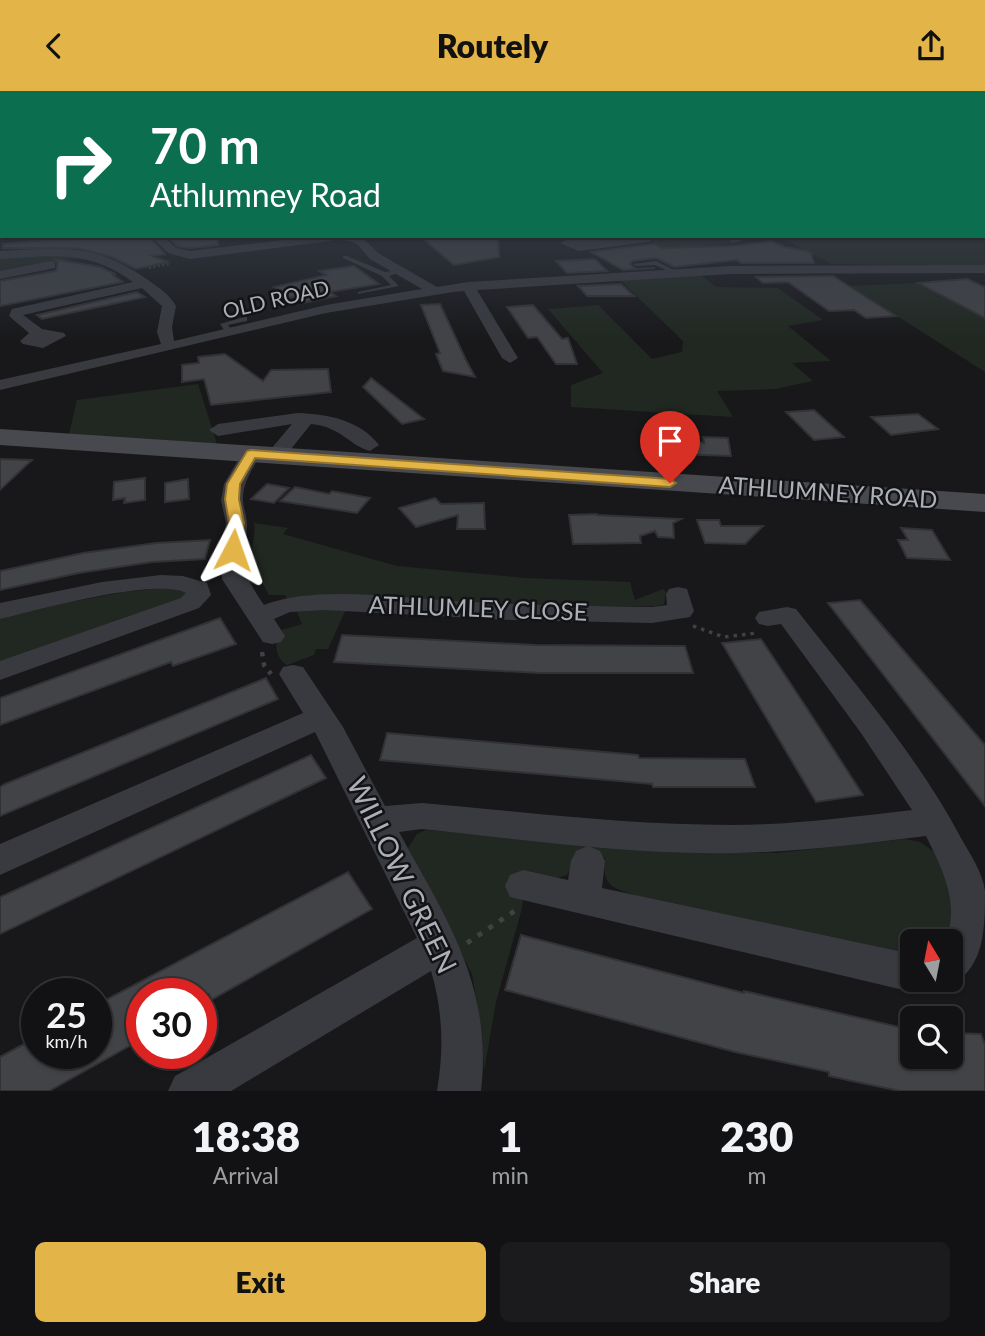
<!DOCTYPE html>
<style>
body{margin:0;font-family:Lato,sans-serif;background:#1b1b1d;color:#f1f3f6;height:100vh;display:flex;flex-direction:column;font-size:26px;white-space:nowrap}
*{box-sizing:border-box;margin:0}
p{font-size:23px;color:#9c9ea0}
.icon{flex:none;width:38px;height:38px;fill:none;stroke:currentColor;stroke-width:2;stroke-linecap:round;stroke-linejoin:round}
.map{position:relative;height:1000px;overflow:hidden}
.drawer{display:flex;flex-direction:column;background:#121214;flex:1}
.drawer>*{flex:none}
.top-card{position:absolute;left:0px;top:0px;width:985px;height:147px;box-shadow:0 2px 5px #0004,0 0 0 2px #313234;background:#0b6e4f;color:#fff;overflow:hidden}
.needle{width:46px;rotate:350deg}
.tools{position:absolute;left:900px;top:838px;display:grid;gap:14px}
.tools a{display:grid;place-items:center;width:63px;height:63px;border-radius:10px;background:#121214;box-shadow:0 2px 5px #0004,0 0 0 2px #313234;font-size:35px}
.speed{position:absolute;left:21px;top:887px;display:flex;gap:14px;font-size:35px;font-weight:700;text-align:center}
.speed>*{display:grid;place-content:center;width:91px;height:91px;border-radius:50%;background:#121214;box-shadow:0 2px 5px #0004,0 0 0 2px #313234;line-height:1}
.speed small{font-size:18px;font-weight:400}
.speed .limit{border:10px solid #d22;background:#fff;color:#111}
.pin{position:absolute;display:grid;place-items:center;width:60px;height:60px;color:#fff;margin:-72px -30px;border-radius:50% 50% 50% 0;rotate:-45deg;box-shadow:0 0 7px #0007}
.pin .icon{rotate:45deg}
.me{position:absolute;width:77px;margin:-38px;rotate:4deg;stroke-linejoin:round;filter:drop-shadow(0 0 5px #0008)}
.turn{display:flex;align-items:center;gap:24px;height:147px;padding:0 35px;font-size:32px}
.turn .icon{width:91px;height:91px;stroke-width:2.5}
.turn b{display:block;font-size:49px;line-height:60px}
.eta{display:flex;justify-content:space-evenly;align-items:center;height:119px;text-align:center}
.eta b{font-size:42px;font-weight:800;line-height:49px}
.action{display:flex;gap:14px;margin-top:auto;padding:14px 35px}
.action a{flex:1;height:80px;border-radius:10px;background:#e3b447;color:#111;font-size:28px;font-weight:800;line-height:80px;text-align:center}
.action a+a{background:#1b1b1d;color:#f1f3f6}
header{display:flex;justify-content:space-between;align-items:center;height:91px;padding:0 35px;background:#e3b447;color:#111;font-size:32px;font-weight:800}
.map>svg:first-child{display:block}
</style>
<header><svg class="icon" aria-label="back" viewBox="0 0 24 24"><path d="M15 5l-7 7 7 7"/></svg>Routely<svg class="icon" aria-label="share" viewBox="0 0 24 24"><path d="M12 15V3M7 8l5-5 5 5M5 13v7h14v-7"/></svg></header>
<div class="map">
<svg width="985" height="1000" viewBox="0 0 985 1000">
<rect width="100%" height="100%" fill="#18181a"/>
<g fill="#202821">
<polygon points="984,111 985,175 831,173 778,145 984,145"/>
<polygon points="668,145 718,145 712,146 738,152 666,158 651,150"/>
<polygon points="61,162 81,167 0,182 0,165"/>
<polygon points="698,182 716,196 778,197 823,229 788,235 831,270 792,272 813,290 775,298 717,300 733,326 571,316 571,294 603,282 548,218 598,214 652,268 682,261 683,250 618,187"/>
<polygon points="916,192 985,228 985,281 850,195"/>
<polygon points="198,293 217,353 69,343 77,309"/>
<path d="M254 432 288 437 283 443 397 475 525 487 630 491 635 509 663 498 666 501 664 513 657 515 540 516 311 504 287 508 285 504H269C262 492 253 475 252 461 252 451 256 443 254 432Z"/>
<polygon points="171,496 187,497 187,507 0,573 0,527 14,521 125,501"/>
<path d="M303 517 346 518 328 558H316L314 564 287 574C275 567 275 552 278 540L302 533 297 521Z"/>
<path d="M426 739 667 759 777 762 905 748 920 751 940 765 953 804 952 839 946 850H912V865L639 805C615 798 601 796 605 767L578 764 567 784 557 787 528 782 521 821 496 911 484 980 482 941 472 883 408 757 417 743Z"/>
</g>
<g fill="#424347" stroke="#323236" stroke-width="2">
<polygon points="89,145 148,145 165,163 152,165 168,171 136,178 112,166 77,157 3,157 3,153"/>
<polygon points="167,145 218,145 218,154 190,157 177,155"/>
<polygon points="420,145 498,145 499,166 454,174"/>
<polygon points="771,150 784,156 807,160 811,162 814,172 741,172 737,169 674,176 656,167 633,170 630,173 636,178 655,177 623,179 591,161 654,153 662,157 733,155"/>
<polygon points="53,168 100,176 115,183 113,184 123,191 0,215 0,190 56,180 58,171"/>
<polygon points="595,168 607,180 567,182 556,170"/>
<polygon points="354,175 379,193 329,201 336,205 303,212 293,206 287,207 286,202 274,196 327,184 319,180"/>
<polygon points="833,185 896,225 866,227 854,219 829,220 788,191 763,192 756,186"/>
<polygon points="967,188 985,196 985,227 918,192"/>
<polygon points="621,193 634,205 587,205 578,195"/>
<polygon points="137,201 145,206 42,228 37,224"/>
<polygon points="440,213 466,269 475,286 443,280 436,263 440,262 421,214"/>
<polygon points="533,214 562,248 568,247 577,273 556,273 537,246 528,247 507,216"/>
<polygon points="225,263 263,290 271,279 328,278 331,301 211,314 204,288 182,291 182,274 199,272 198,266"/>
<polygon points="371,287 424,328 402,333 363,296"/>
<polygon points="814,319 844,346 814,349 786,321"/>
<polygon points="918,323 938,338 891,344 871,326"/>
<polygon points="675,346 704,352 703,346 728,347 731,365 672,363 668,353"/>
<polygon points="0,368 32,369 0,399"/>
<polygon points="145,387 145,409 124,412 125,407 113,409 114,391"/>
<polygon points="188,388 189,408 165,411 165,392"/>
<polygon points="267,393 289,397 274,412 251,408"/>
<polygon points="295,396 329,403 332,400 370,407 357,422 280,410"/>
<polygon points="435,407 441,413 484,412 485,438 457,438 458,424 416,436 399,417"/>
<polygon points="597,423 597,424 681,428 673,432 674,447 658,446 655,440 640,445 641,452 573,453 569,424"/>
<polygon points="697,429 719,429 721,435 763,435 745,453 705,452"/>
<polygon points="901,437 932,439 950,469 907,467 898,449 908,449"/>
<polygon points="210,449 205,468 152,471 79,482 0,499 0,480 83,462 156,452"/>
<polygon points="860,509 985,654 985,715 828,512"/>
<polygon points="220,527 236,553 173,575 171,571 0,634 0,607"/>
<polygon points="342,544 535,554 685,555 693,582 540,582 334,571"/>
<polygon points="761,548 806,616 863,704 816,711 722,552"/>
<polygon points="266,587 278,608 0,725 0,696 5,693"/>
<polygon points="387,642 638,664 639,667 745,668 755,696 653,696 652,693 380,669"/>
<polygon points="311,664 326,687 0,843 0,806"/>
<polygon points="348,781 372,818 211,909 209,903 142,903 142,948 49,1000 0,1000 0,966 37,946 37,962 96,962 96,914"/>
<polygon points="521,844 744,902 744,900 899,936 899,940 912,941 912,966 950,966 950,942 981,943 985,954 985,1000 900,1000 852,990 829,985 829,981 735,961 505,899"/>
</g>
<g fill="none" stroke-linecap="round" stroke-linejoin="round">
<polyline stroke="#3f4145" stroke-width="2" stroke-dasharray="2 2.5" stroke-linecap="butt" points="149,177 169,173"/>
<polyline stroke="#3f4145" stroke-width="3.5" stroke-dasharray="3.5 5" stroke-linecap="butt" points="693,535 724,546 757,542"/>
<polyline stroke="#3f4145" stroke-width="4.5" stroke-dasharray="4.5 6" stroke-linecap="butt" points="262,561 264,574 271,583"/>
<polyline stroke="#3f4145" stroke-width="5" stroke-dasharray="5 8" stroke-linecap="butt" points="467,852 516,819"/>
<g fill="#393a3f" fill-rule="evenodd">
<rect x="984" y="139" width="1" height="4"/>
<polygon points="343,165 347,165 385,181 404,178 404,180 389,185 399,195 358,203 358,201 391,194 382,185 343,167"/>
<polygon points="656,170 676,180 677,181 672,182 655,174 636,175 633,173"/>
<polygon points="244,226 247,226 247,230 228,234 234,241 233,243 227,243 220,233"/>
</g>
<g fill="#393a3f" fill-rule="evenodd">
<path d="M151 145H163L176 157 190 160 316 145H357L366 150 378 162 437 196 468 191 730 175 985 174V182L730 183 477 199 518 267 510 272 502 267 464 200 453 201 326 222 0 299V289L161 253 157 241 162 215 142 197 23 224 42 238 64 242 66 245 43 257 23 253 20 250 29 242 9 225 12 218 133 191C88 158 53 165 0 168V160C62 157 94 151 148 189 159 197 169 203 176 215L172 236 174 250 326 214 422 198 370 168 358 154 350 150 337 149 190 168 168 162Z"/>
<polygon points="593,145 626,145 622,148 656,145 649,151 579,160 560,152 566,149"/>
<polygon points="724,145 737,145 742,150 732,152"/>
<polygon points="51,170 55,171 55,177 0,188 0,180"/>
<path d="M298 322C327 323 360 329 379 354L370 360C348 354 342 336 311 333L283 368 276 370 266 364 292 333 218 345 209 339 218 333Z"/>
<path d="M251 357 261 363C253 377 242 392 243 409 243 418 248 427 247 436 244 476 240 479 264 514 316 494 398 507 454 510 520 514 586 515 652 516L667 514 666 503 669 498 678 496 687 498 694 520 690 526 652 532 511 529 325 519 290 521 274 528 285 545 281 551 272 553 263 551 222 488V459L226 432 221 409 224 393 244 359Z"/>
<path d="M161 484 183 485 207 492 211 504 199 517 0 589V570L181 507 186 502C157 486 36 519 0 528V512L102 491Z"/>
<path d="M787 516 796 518C854 592 917 664 961 747 970 763 983 782 985 800 985 821 985 844 978 863 971 878 966 886 950 892L941 889H950V850H945C961 814 942 777 926 745 862 753 799 761 735 762 630 764 526 749 422 738L399 741C447 829 493 895 481 1000H437C444 959 443 920 431 880L231 1000H168L175 985 417 847 315 641 0 784V753L303 622 279 583 283 576 293 574 303 576 343 636 385 715 422 712C525 721 627 734 731 734 792 734 851 726 912 719L861 642 781 533 768 535 759 533 755 527 759 521Z"/>
<polygon points="588,755 600,760 605,770 602,797 912,863 912,889 928,889 926,895 912,901 510,806 505,795 510,784 523,779 568,789 571,770 576,760"/>
</g>
<polygon fill="#48494e" fill-rule="evenodd" points="0,338 985,403 985,421 0,354"/>
</g>
<linearGradient id="sky" x2="0" y2="1"><stop stop-color="#0d0d0e"/><stop offset="0.44" stop-color="#373d49"/><stop offset="1" stop-color="#373d49" stop-opacity="0"/></linearGradient>
<rect width="985" height="251" fill="url(#sky)"/>
<polygon fill="#e3b447" stroke="#94752e" stroke-width="2" points="251,359 670,388 676,392 670,396 255,367 240,393 239,408 244,432 240,459 233,463 225,459 229,432 225,408 227,393 247,360"/>
<g text-anchor="middle" stroke-width="5" stroke-linejoin="round" paint-order="stroke">
<g font-size="21" fill="#abafb8" stroke="#131315">
<text transform="translate(276 209) rotate(-13)" y="7">OLD ROAD</text>
</g>
<g font-size="24" fill="#abafb8" stroke="#131315">
<text transform="translate(828 402) rotate(4)" y="8">ATHLUMNEY ROAD</text>
<text transform="translate(478 518) rotate(2)" y="8">ATHLUMLEY CLOSE</text>
</g>
<g font-size="28" fill="#abafb8" stroke="#131315">
<text transform="translate(402 784) rotate(64)" y="10">WILLOW GREEN</text>
</g>
</g>
</svg>
<div class="tools">
<a><svg class="needle" viewBox="-14 -14 28 28"><path d="M0-13l5 13h-10z" fill="#e53935"/><path d="M0 13l5-13h-10z" fill="#9c9ea0"/></svg></a>
<a><svg class="icon" aria-label="search" viewBox="0 0 24 24"><circle cx="10" cy="10" r="6"/><path d="M15 15l6 6"/></svg></a>
</div>
<div class="speed"><div>25<small>km/h</small></div><div class="limit">30</div></div>
<div class="pin" style="left:670px;top:392px;background:#d93025"><svg class="icon" aria-label="arrive" viewBox="0 0 24 24"><path d="M6 21V4h12l-3 4 3 4H6"/></svg></div>
<svg class="me" style="left:233px;top:459px" viewBox="-20 -20 40 40"><path d="M0-17L14 15 0 8-14 15z" fill="#e3b447" stroke="#fff" stroke-width="4"/></svg>
<div class="top-card">
<div class="turn"><svg class="icon" aria-label="right" viewBox="0 0 24 24"><path d="M7 20v-9h11M14 6l5 5-5 5"/></svg><div><b>70 m</b>Athlumney Road</div></div>
</div>
</div>
<section class="drawer">
<div class="eta">
<div><b>18:38</b><p>Arrival</p></div>
<div><b>1</b><p>min</p></div>
<div><b>230</b><p>m</p></div>
</div>
<div class="action"><a>Exit</a><a>Share</a></div>
</section>
